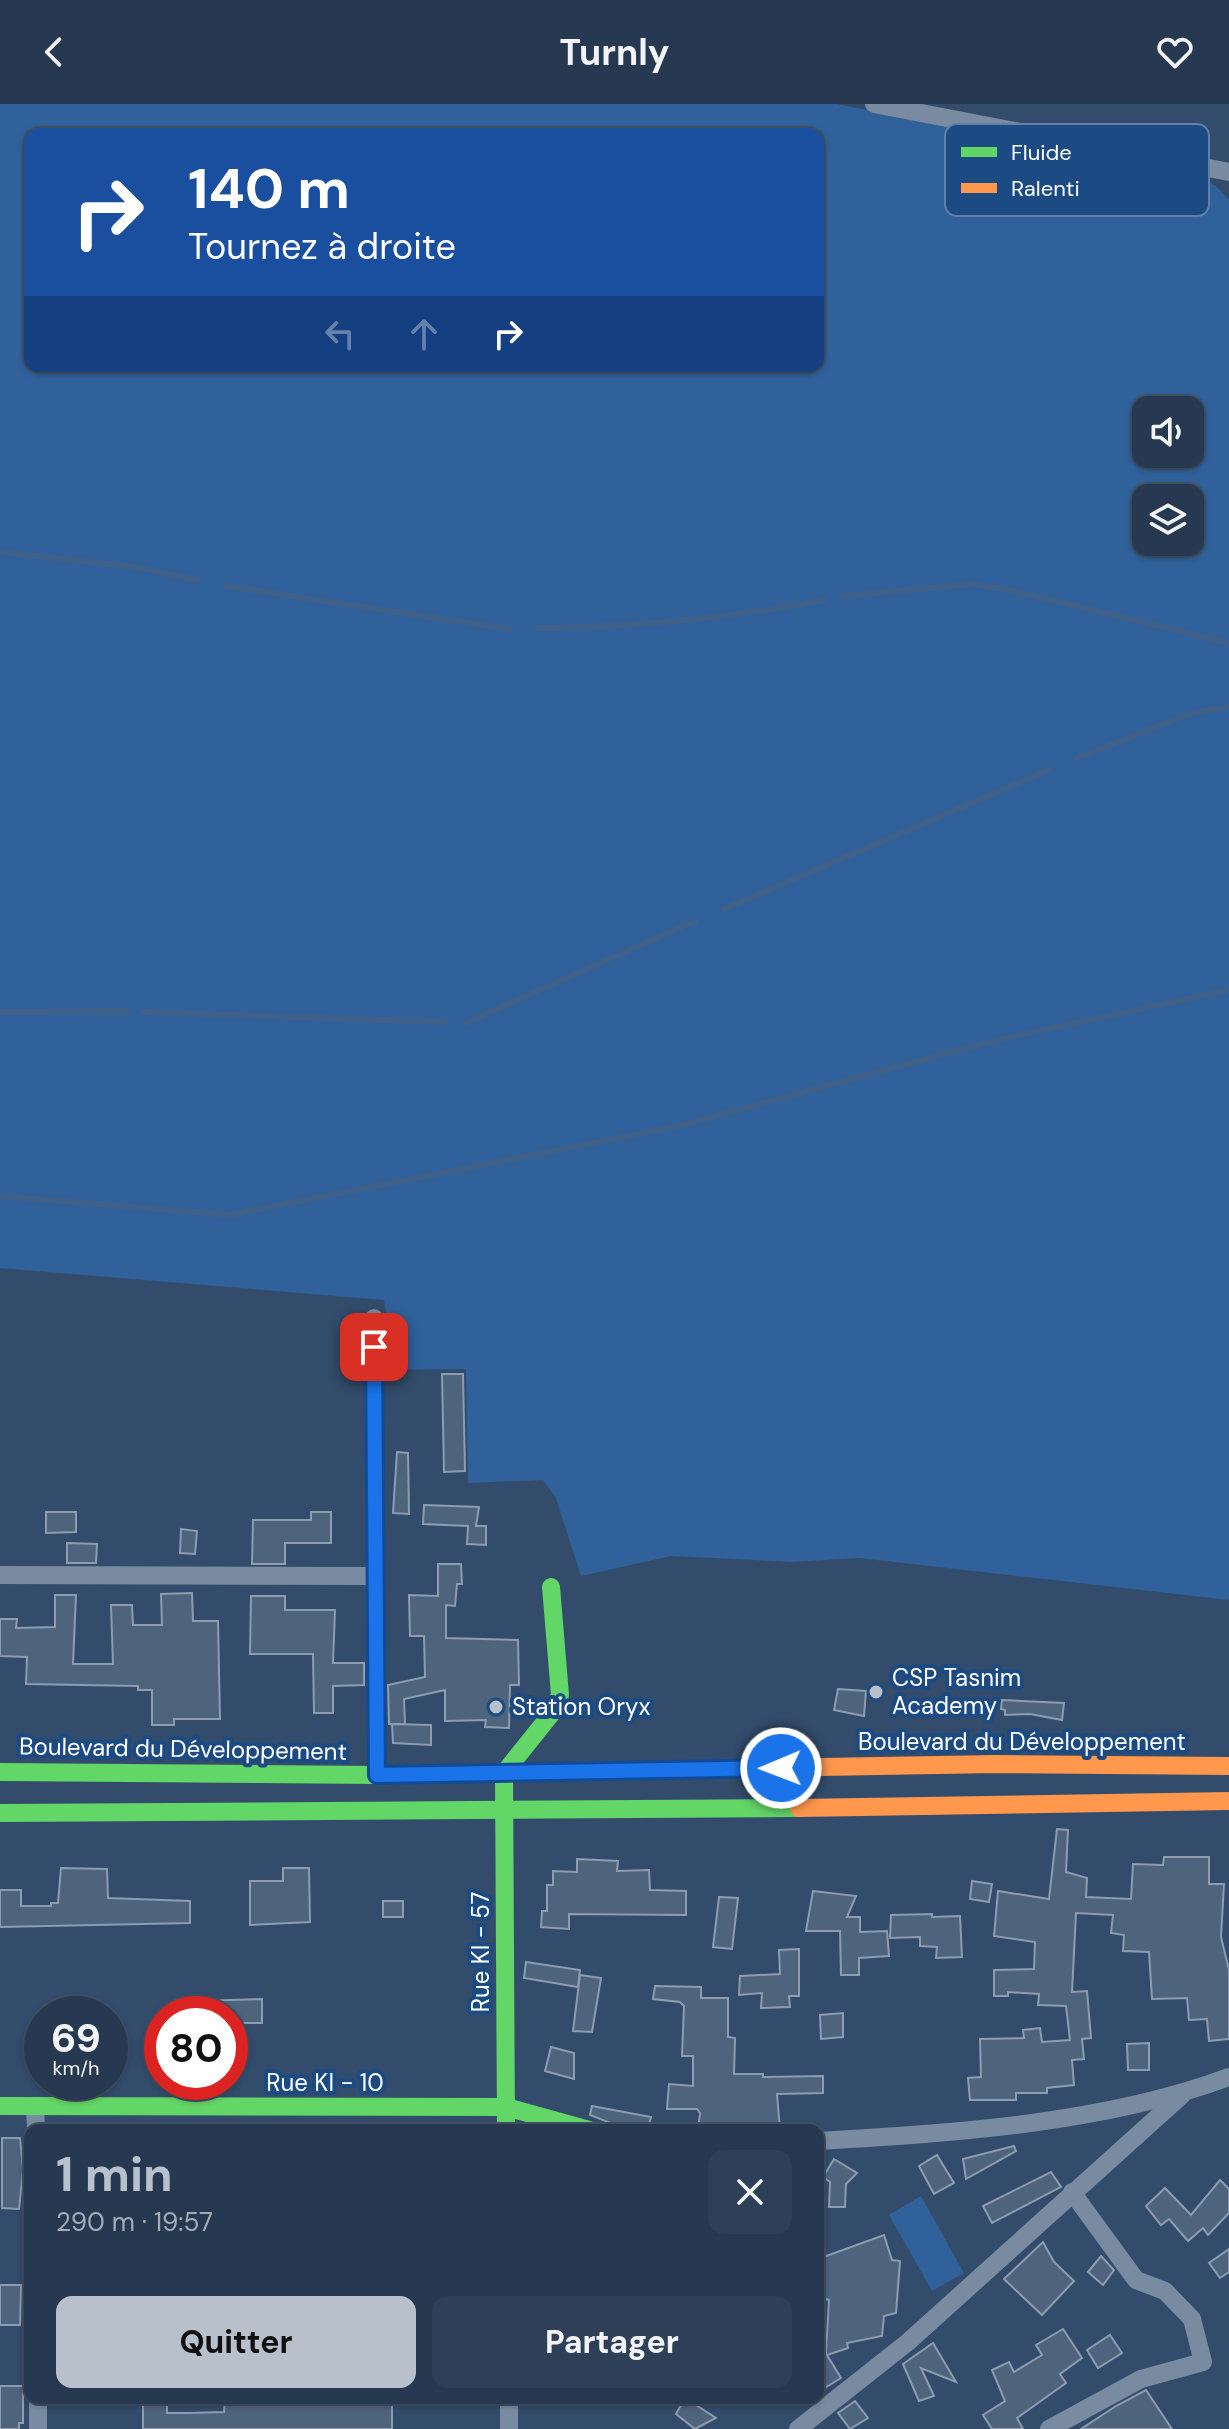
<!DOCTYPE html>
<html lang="fr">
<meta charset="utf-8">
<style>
body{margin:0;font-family:"DM Sans",sans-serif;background:#2e4057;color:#f1f3f6;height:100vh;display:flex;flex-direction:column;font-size:30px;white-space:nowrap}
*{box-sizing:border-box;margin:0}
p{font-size:26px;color:#a4acb7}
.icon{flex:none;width:44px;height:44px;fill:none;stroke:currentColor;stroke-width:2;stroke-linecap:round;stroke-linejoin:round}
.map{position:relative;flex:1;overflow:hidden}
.sheet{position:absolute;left:24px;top:2020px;width:800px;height:280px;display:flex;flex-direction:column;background:#263950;border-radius:16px;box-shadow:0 2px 6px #0004,0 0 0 2px #425367}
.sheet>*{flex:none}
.top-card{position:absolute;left:24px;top:24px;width:800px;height:244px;border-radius:16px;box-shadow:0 2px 6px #0004,0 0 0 2px #425367;background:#1a4fa0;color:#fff;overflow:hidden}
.tools{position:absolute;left:1132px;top:292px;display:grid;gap:16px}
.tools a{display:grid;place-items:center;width:72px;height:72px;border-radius:16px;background:#263950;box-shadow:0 2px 6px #0004,0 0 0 2px #425367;font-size:40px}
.speed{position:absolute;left:24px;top:1892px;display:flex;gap:16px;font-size:40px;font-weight:700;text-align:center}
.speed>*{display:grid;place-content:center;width:104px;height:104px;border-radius:50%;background:#263950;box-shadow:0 2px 6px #0004,0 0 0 2px #425367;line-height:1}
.speed small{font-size:20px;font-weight:400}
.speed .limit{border:12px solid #d22;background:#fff;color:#111}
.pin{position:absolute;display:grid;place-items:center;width:68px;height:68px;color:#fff;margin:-34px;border-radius:16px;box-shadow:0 4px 12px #0006}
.me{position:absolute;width:88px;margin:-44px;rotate:269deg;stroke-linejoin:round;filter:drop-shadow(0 0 6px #0008)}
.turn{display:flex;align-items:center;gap:28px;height:168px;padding:0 32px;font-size:36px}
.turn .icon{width:104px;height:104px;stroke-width:2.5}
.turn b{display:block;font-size:56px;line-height:68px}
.lanes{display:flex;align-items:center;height:76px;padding:0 32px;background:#0003;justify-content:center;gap:40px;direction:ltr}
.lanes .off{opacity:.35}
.round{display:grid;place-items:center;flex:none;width:84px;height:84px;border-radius:16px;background:#2e4057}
.head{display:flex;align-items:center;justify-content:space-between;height:136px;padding:0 32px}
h1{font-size:48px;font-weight:700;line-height:60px;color:#b8c0cb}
.cta{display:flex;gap:16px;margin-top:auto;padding:16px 32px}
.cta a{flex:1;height:92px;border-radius:16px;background:#b8c0cb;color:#111;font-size:32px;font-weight:700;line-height:92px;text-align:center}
.cta a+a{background:#2e4057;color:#f1f3f6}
header{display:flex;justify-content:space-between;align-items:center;height:104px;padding:0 32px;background:#263950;font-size:36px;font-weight:700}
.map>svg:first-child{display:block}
</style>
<header><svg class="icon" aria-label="back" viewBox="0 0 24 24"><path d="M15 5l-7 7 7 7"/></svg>Turnly<svg class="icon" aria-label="heart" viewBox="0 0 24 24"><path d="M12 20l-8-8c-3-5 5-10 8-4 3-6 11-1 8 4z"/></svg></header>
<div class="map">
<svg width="1229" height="2325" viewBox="0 0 1229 2325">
<rect width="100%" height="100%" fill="#334c6b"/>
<g fill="#30619a" fill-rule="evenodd">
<path d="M0 0H837L1195 71 1216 82 1229 96V1496L859 1454 792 1458 671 1452 581 1472 556 1394 543 1376 468 1379 466 1265 396 1266 384 1196 0 1164ZM30 30H818V262H30ZM1146 306H1190V350H1146ZM1146 394H1190V438H1146Z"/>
<polygon points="921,2092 964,2169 932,2187 889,2111"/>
</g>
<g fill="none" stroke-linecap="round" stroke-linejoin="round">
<g stroke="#3f6189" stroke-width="6">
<polyline points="0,448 135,463 198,476"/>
<polyline points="226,482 509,525"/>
<polyline points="843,492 972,480 1010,486 1229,539"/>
<path d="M538 524C634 523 729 514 824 496"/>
<polyline points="1077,654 1192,609 1229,603"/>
<polyline points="724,805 1051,665"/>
<polyline points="0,908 127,907"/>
<polyline points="144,908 445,918"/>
<polyline points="466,919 695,817"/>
<polyline points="0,1092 230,1111 675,1023 993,937 1229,886"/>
</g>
</g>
<g fill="#4e637c" stroke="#8d9caf" stroke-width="2">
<polygon points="442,1270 463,1270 465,1367 444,1368"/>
<polygon points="397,1348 408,1349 409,1410 393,1409"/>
<polygon points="424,1401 479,1403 476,1422 486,1422 486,1441 467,1440 468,1422 423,1420"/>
<polygon points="46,1408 76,1408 76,1428 46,1429"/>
<polygon points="311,1408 331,1408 331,1439 285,1439 285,1460 252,1460 253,1416 311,1416"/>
<polygon points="181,1425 197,1427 195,1450 180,1449"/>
<polygon points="67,1439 97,1440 96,1459 67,1459"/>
<polygon points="438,1460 461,1460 462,1480 457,1480 455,1502 446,1501 446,1534 518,1536 519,1581 510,1581 509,1624 485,1623 486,1616 445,1617 445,1586 404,1595 405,1620 389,1620 388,1581 425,1573 424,1532 410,1532 409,1491 438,1492"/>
<polygon points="192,1489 193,1517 218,1517 220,1615 174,1615 174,1621 152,1621 152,1586 138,1586 138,1582 26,1580 27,1553 0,1552 0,1515 17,1515 16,1524 55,1523 55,1491 76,1491 73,1560 113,1560 111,1501 132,1501 133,1521 162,1521 161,1490"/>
<polygon points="251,1492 285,1492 285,1506 335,1506 333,1559 364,1559 364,1581 333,1582 333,1609 314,1609 313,1550 250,1550"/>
<polygon points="838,1585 866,1587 864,1612 834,1606"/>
<polygon points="1002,1596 1064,1599 1062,1616 1030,1610 1005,1611 1005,1606 1001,1605"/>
<polygon points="392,1620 431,1621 431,1641 393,1639"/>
<polygon points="1057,1725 1068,1726 1066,1768 1087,1774 1086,1793 1131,1795 1133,1760 1163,1761 1164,1753 1209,1753 1209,1780 1224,1780 1221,1833 1229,1866 1229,1935 1209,1937 1207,1915 1189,1916 1187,1894 1152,1895 1149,1848 1123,1847 1124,1831 1111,1829 1113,1811 1076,1809 1072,1888 1087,1887 1091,1934 1082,1935 1084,1955 1072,1956 1074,1981 1047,1984 1047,1989 1016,1989 1016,1996 970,1996 968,1974 981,1973 980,1935 1024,1934 1023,1926 1040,1924 1042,1938 1070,1936 1066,1902 1038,1901 1039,1890 1008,1888 1008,1892 994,1892 994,1866 1034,1865 1035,1838 994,1832 998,1787 1049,1795"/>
<polygon points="577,1755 618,1757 617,1767 649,1766 650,1786 686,1787 686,1811 569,1810 569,1825 541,1823 542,1807 547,1807 547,1781 553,1781 553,1767 577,1768"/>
<polygon points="61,1764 107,1765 108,1794 190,1797 190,1819 0,1823 0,1786 21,1786 21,1802 51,1802 51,1799 58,1799"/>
<polygon points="283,1764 309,1764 310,1818 250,1821 250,1777 283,1777"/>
<polygon points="972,1777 992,1780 989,1798 970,1795"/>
<polygon points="813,1787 856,1792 847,1813 860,1813 860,1828 887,1827 889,1852 859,1854 859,1871 841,1871 840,1827 806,1827"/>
<polygon points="719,1793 738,1794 732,1845 713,1843"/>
<rect x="383" y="1797" width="20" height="16"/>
<polygon points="932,1810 932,1813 960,1812 962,1853 936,1854 937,1843 920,1842 920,1833 890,1834 891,1811"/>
<polygon points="799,1845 799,1892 789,1892 790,1903 761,1904 762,1889 739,1891 740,1872 780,1870 779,1846"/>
<polygon points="526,1858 580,1866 578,1883 524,1874"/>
<polygon points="580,1871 601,1874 592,1928 573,1927"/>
<polygon points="655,1882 701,1883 701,1894 728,1894 728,1933 735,1934 734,1970 763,1970 763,1973 823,1972 823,1989 777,1990 780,2026 698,2026 700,2009 697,2005 667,2005 669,1980 693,1982 693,1952 682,1952 684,1902 680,1898 653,1895"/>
<polygon points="262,1895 262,1919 230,1919 230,1910 195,1910 195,1897"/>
<polygon points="843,1909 843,1933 821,1935 820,1911"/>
<polygon points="1149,1939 1149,1966 1128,1966 1127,1940"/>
<polygon points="551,1943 574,1949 574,1975 545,1967"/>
<polygon points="592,2002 651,2013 648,2026 628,2026 590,2011"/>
<polygon points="2,2034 20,2034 23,2066 19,2105 2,2104"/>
<polygon points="1014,2042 1016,2047 966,2075 963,2055"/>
<polygon points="937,2051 954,2079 934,2090 919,2062"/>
<polygon points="834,2055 857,2069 846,2080 845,2103 829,2103 830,2078 823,2073"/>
<polygon points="1051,2068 1061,2083 992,2119 983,2102"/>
<polygon points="1220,2076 1229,2085 1229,2109 1208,2131 1203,2124 1188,2137 1169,2115 1161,2121 1146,2102 1165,2084 1191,2111"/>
<polygon points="884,2131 892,2156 900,2157 896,2209 884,2212 882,2232 847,2239 848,2244 827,2251 841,2274 818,2288 818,2236 826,2248 829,2196 818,2193 818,2155"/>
<polygon points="1043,2138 1054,2158 1074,2177 1042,2211 1004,2175"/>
<polygon points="1229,2145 1229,2168 1220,2174 1209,2159"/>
<polygon points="1101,2152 1114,2166 1103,2181 1088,2168"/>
<polygon points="0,2181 21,2181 20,2221 0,2221"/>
<polygon points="1063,2225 1082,2254 1060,2270 1066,2279 1017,2314 1023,2325 992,2325 983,2311 1005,2297 992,2266 1009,2258 1014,2268 1042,2251 1036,2241"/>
<polygon points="1110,2231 1122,2249 1098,2264 1087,2246"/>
<polygon points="933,2239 956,2278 921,2264 934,2292 919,2297 903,2260"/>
<polygon points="0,2282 23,2282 23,2319 19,2319 19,2325 0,2325"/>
<polygon points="1146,2286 1172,2325 1081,2325 1116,2302"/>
<polygon points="143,2294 167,2294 167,2309 189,2309 224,2308 225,2294 392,2294 392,2325 143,2325"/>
<polygon points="685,2294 716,2314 695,2325 676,2310"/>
<polygon points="855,2297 868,2314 850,2325 838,2309"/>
</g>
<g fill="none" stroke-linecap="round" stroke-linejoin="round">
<g stroke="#798ba1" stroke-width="18">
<polyline points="874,0 1229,68"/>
<polyline points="374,1214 377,1671"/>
<polyline points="0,1471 376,1472"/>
<polyline points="35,2002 36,2026"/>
<path d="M818 2037C952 2029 1103 2020 1229 1973"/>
<polyline points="38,2294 38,2325"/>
<polyline points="509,2294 509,2325"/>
<polyline points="798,2325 908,2238 1182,1991"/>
<polyline points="1049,2325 1141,2275 1203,2258 1192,2215 1165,2187 1136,2176 1072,2088"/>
</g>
<g stroke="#63d668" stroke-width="18">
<polyline points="0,1668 377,1671 650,1666"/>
<polyline points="0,1709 799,1704"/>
<polyline points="0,2002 506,2003 589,2026"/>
<polyline points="506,2026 504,1669 552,1609 560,1591 551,1483"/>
</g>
<g stroke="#ff974d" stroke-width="18">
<polyline points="650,1666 996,1660 1229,1662"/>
<polyline points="799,1704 1229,1697"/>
</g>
</g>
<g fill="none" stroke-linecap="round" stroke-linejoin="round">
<defs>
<polyline id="route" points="374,1243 377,1671 781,1664"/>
</defs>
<use href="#route" stroke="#114b97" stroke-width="20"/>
<use href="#route" stroke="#1a73e8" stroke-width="14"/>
</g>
<g fill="#b8c0cb" stroke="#1c4a82" stroke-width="3">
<circle cx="876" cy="1588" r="8"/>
<circle cx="496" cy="1603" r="8"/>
</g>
<g text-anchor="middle" stroke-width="8" stroke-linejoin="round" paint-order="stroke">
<g font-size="24" fill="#fff" stroke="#1c4a82" text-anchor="start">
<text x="892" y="1582">CSP Tasnim<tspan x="892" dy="28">Academy</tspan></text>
<text x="512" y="1611">Station Oryx</text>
</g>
<g font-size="24" fill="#fff" stroke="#1c4a82">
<text x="1022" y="1646">Boulevard du Développement</text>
<text transform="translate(183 1645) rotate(1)" y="8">Boulevard du Développement</text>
<text transform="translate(481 1848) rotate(-90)" y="8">Rue KI - 57</text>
<text x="325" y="1987">Rue KI - 10</text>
</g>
</g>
<rect x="945" y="20" width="264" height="92" rx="12" fill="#1c4a82" stroke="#6080a8" stroke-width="2"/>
<rect x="961" y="43" width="36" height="10" fill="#63d668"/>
<rect x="961" y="79" width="36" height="10" fill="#ff974d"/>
<g font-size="22" fill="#fff">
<text x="1011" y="56">Fluide</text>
<text x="1011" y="92">Ralenti</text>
</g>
</svg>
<div class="tools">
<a><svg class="icon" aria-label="sound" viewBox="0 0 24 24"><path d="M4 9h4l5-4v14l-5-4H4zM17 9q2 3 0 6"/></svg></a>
<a><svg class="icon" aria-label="layers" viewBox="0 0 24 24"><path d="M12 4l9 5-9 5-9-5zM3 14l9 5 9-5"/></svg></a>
</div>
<div class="speed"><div>69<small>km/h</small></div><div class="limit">80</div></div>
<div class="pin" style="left:374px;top:1243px;background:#d93025"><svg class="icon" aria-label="arrive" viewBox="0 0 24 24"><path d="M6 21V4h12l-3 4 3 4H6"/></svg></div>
<svg class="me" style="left:781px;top:1664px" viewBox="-20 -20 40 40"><circle r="17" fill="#1a73e8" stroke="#fff" stroke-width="3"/><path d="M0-11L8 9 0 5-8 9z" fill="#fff"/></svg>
<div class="top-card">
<div class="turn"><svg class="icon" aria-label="right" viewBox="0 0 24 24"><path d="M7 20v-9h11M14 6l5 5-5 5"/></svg><div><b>140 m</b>Tournez à droite</div></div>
<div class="lanes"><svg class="icon off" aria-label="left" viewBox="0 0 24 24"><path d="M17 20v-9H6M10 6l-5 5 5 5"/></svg><svg class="icon off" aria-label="ahead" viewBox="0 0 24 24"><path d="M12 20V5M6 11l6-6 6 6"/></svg><svg class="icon" aria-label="right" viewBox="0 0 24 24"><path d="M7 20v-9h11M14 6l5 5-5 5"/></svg></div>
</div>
<section class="sheet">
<div class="head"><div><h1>1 min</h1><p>290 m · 19:57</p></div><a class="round"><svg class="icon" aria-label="close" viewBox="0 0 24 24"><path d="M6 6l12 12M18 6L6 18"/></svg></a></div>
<div class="cta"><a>Quitter</a><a>Partager</a></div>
</section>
</div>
